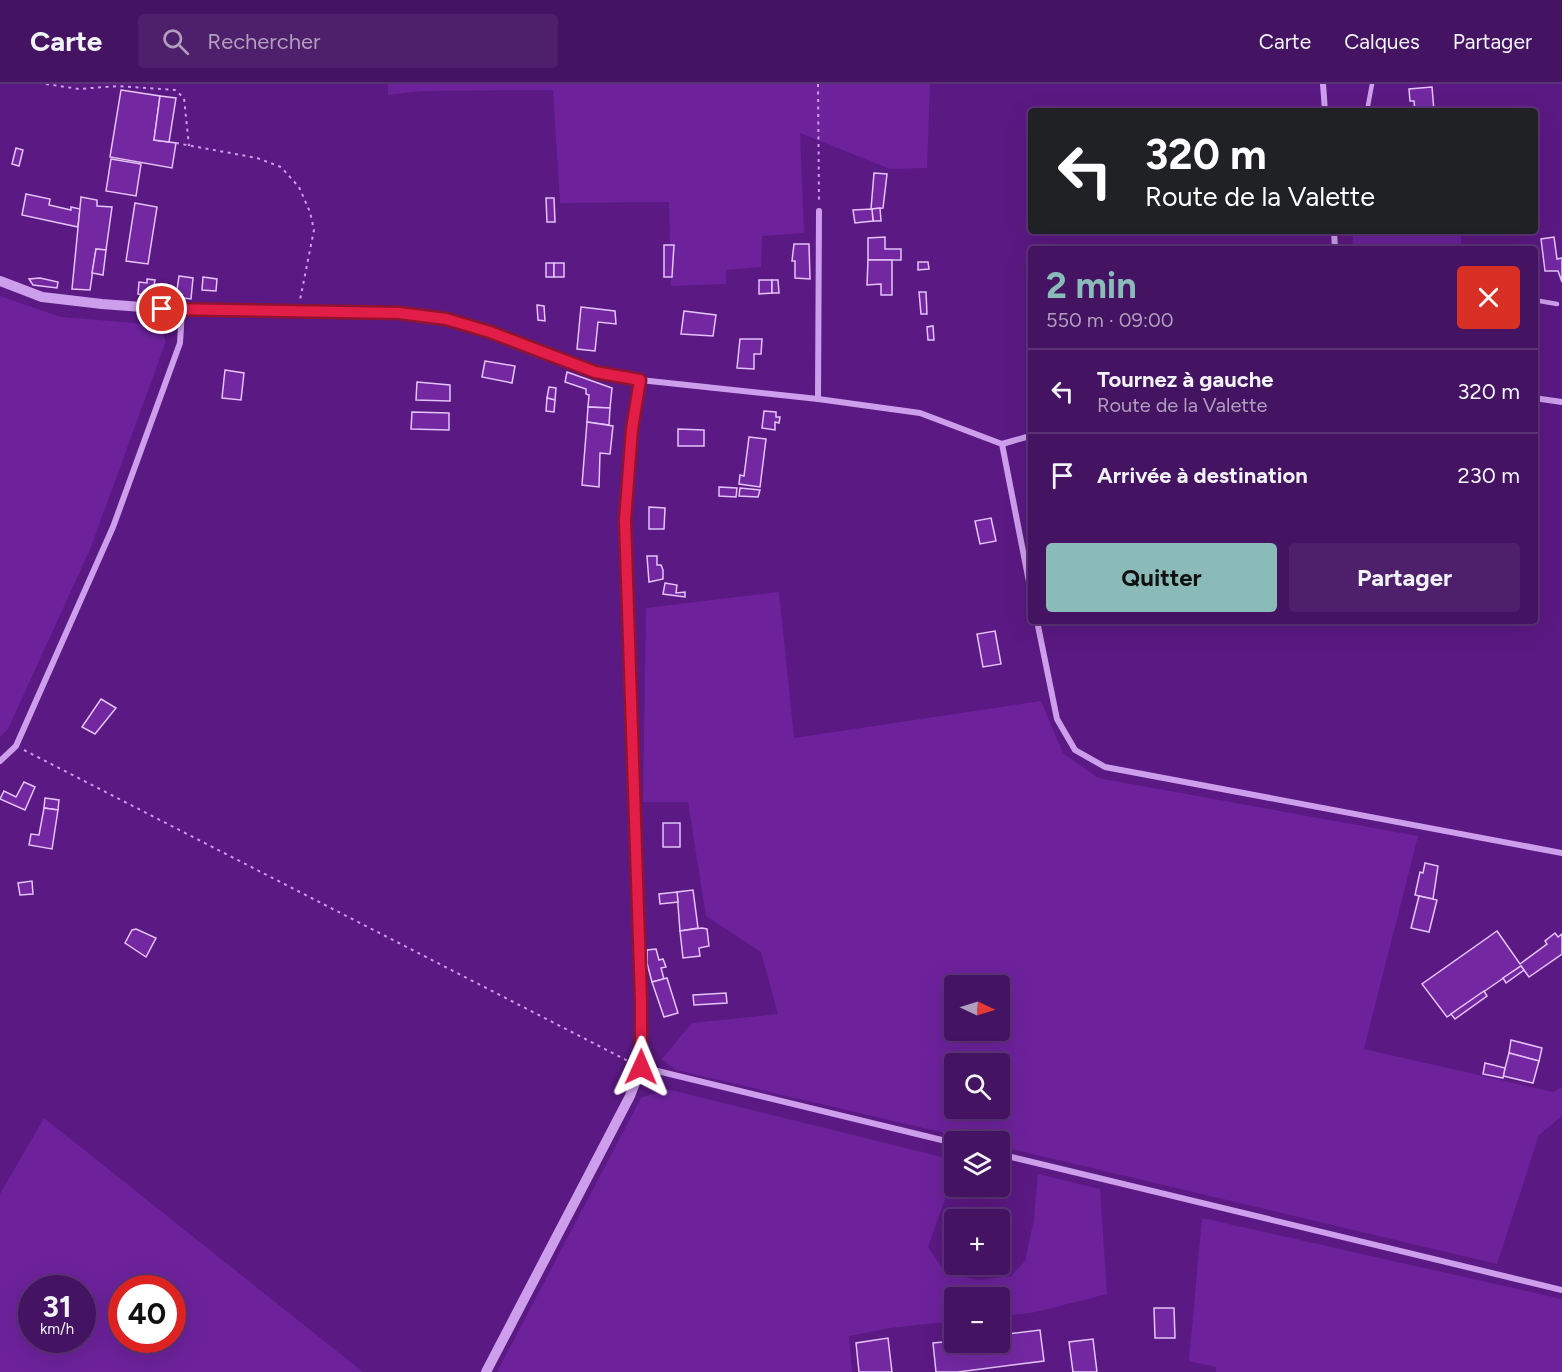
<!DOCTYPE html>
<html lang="fr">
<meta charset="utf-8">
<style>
body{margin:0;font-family:Figtree,sans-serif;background:#4e206b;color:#f1f3f6;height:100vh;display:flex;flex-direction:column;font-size:22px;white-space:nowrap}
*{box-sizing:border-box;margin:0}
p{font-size:20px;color:#af9ebe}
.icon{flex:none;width:33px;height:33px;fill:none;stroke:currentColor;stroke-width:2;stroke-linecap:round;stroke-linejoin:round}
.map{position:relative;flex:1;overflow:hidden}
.drawer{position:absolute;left:1028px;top:162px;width:510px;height:378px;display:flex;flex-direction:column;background:#441362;border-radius:6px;box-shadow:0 6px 24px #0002,0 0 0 2px #5c3277}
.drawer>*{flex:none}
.hud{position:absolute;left:1028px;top:24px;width:510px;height:126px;border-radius:6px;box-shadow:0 6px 24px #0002,0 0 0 2px #5c3277;background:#202124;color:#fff;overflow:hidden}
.needle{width:39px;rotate:94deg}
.fabs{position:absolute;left:944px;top:891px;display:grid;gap:12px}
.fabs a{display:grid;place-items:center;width:66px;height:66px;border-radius:6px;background:#441362;box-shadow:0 6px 24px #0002,0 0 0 2px #5c3277;font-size:30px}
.speed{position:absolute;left:18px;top:1191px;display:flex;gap:12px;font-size:30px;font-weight:700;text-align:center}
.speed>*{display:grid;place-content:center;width:78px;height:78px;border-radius:50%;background:#441362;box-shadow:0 6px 24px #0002,0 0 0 2px #5c3277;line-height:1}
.speed small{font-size:15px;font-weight:400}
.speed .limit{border:9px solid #d22;background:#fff;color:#111}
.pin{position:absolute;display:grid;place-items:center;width:51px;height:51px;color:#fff;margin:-26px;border:3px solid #fff;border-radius:50%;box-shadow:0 2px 6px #0007}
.me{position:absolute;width:66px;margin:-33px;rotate:1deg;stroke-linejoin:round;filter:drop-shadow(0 0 4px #0008)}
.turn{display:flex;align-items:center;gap:21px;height:126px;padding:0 18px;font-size:27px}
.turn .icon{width:78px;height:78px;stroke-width:2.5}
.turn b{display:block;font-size:42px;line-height:51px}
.round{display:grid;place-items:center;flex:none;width:63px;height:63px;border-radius:6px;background:#4e206b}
.summary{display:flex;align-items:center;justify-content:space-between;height:102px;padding:0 18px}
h1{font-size:36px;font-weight:700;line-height:45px;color:#8bbbb9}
.primary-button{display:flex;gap:12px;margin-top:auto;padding:12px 18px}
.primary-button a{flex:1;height:69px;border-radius:6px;background:#8bbbb9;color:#111;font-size:24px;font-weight:700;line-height:69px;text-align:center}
.primary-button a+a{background:#4e206b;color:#f1f3f6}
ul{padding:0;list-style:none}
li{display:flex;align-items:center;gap:18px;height:84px;padding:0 18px;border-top:2px solid #5c3277}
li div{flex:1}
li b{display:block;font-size:22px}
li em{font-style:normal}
header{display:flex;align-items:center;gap:36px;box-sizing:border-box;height:84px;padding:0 30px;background:#441362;border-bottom:2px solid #5c3277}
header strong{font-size:28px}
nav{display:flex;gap:33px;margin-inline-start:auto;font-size:21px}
.search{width:420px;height:54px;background:#4e206b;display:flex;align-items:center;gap:15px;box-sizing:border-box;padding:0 21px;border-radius:6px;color:#af9ebe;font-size:22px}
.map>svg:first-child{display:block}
</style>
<header>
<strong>Carte</strong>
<div class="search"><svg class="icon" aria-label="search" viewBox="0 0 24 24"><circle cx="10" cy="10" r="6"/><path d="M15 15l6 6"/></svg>Rechercher</div>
<nav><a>Carte</a><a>Calques</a><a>Partager</a></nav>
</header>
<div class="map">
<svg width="1562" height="1288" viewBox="0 0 1562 1288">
<rect width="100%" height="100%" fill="#5b1983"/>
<g fill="#6d229c" fill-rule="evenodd">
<polygon points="388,0 930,0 927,84 890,85 800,49 804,149 762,152 761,183 726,186 726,200 671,202 669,118 560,119 553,6 421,7 388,11"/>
<polygon points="1352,147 1461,147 1461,165 1354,165"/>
<polygon points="0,212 61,233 158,241 166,257 91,463 8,645 0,653"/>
<path d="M779 508 794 654 1041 617 1063 669 1098 694 1418 752 1364 965 1553 1008 1562 1003V1032L1539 1051 1497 1180 999 1062V1058L979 1057 676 986 662 975 692 939 778 930 761 868 706 832 688 718H643L646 524ZM954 902H999V946H954ZM954 980H999V1024H954Z"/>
<polygon points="667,1005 954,1076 954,1090 928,1163 945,1188 978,1196 1011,1192 1025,1177 1034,1135 1038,1090 1100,1105 1107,1210 1031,1229 999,1232 999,1214 954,1214 954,1237 890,1244 849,1252 852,1288 497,1288 641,1014"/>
<path d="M44 1034 363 1288H0V1110ZM82 1204V1256H32V1204ZM122 1204H172V1256H122Z"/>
<polygon points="1202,1134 1562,1215 1562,1288 1216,1288 1216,1283 1189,1277"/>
</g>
<g fill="#7328a2" stroke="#e4c3f8" stroke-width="1.5">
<polygon points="1432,3 1434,27 1415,27 1414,17 1410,17 1409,5"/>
<polygon points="121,6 160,12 154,56 176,59 172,84 110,73"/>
<polygon points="160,12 176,14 169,58 154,56"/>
<polygon points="16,64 23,66 19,82 12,80"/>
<polygon points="111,75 141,80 136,112 106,107"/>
<polygon points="874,89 887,90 883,124 871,125"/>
<polygon points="26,110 50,115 49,121 71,126 71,123 80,125 78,143 22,131"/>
<polygon points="81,113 97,116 97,122 112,123 106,166 96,165 90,206 72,205"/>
<polygon points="546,114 554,114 555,138 547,138"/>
<polygon points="135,119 157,123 148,180 126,177"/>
<polygon points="880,124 881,137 873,137 872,125"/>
<polygon points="872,125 873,137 855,139 853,126"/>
<polygon points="885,153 885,165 901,165 901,176 868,176 868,154"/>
<polygon points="1554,153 1557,175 1562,174 1562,198 1558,187 1545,187 1541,155"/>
<polygon points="794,160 809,160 810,195 795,194 795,177 792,177"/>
<polygon points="664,161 674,161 672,193 664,193"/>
<polygon points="96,165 106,166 103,191 92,189"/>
<polygon points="868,176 892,176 892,211 881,211 881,200 867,201"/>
<polygon points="918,178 928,178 929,185 918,186"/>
<rect x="546" y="179" width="8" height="14"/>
<rect x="554" y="179" width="10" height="14"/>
<polygon points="179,192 193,194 191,215 176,213"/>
<polygon points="203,193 217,195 216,207 202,206"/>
<polygon points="40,194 58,198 57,204 33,201 29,195"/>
<polygon points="147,195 155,196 154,201 161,202 159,213 138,210 139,198 147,199"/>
<polygon points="759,196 772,196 772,209 759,210"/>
<polygon points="772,196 778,196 779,209 772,209"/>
<polygon points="919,208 926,208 927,230 921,230"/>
<polygon points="537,221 544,222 545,237 538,236"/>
<polygon points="581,223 615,227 616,240 598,238 595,267 577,265"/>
<polygon points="684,227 716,231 713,252 681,250"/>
<polygon points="933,242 934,256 928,256 927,243"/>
<polygon points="740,255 762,255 761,270 754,270 754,285 737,284"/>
<polygon points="485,277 515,282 512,299 482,293"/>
<polygon points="225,286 244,289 241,316 222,314"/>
<polygon points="567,288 612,304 610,324 588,323 589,311 586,310 586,305 565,298"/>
<polygon points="417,298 450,301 450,317 416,316"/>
<polygon points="549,303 556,304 555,316 547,314"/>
<polygon points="547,314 555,316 554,328 546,327"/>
<polygon points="588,323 610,324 609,341 587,338"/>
<polygon points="764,327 776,328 776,333 780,333 779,339 775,338 775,346 762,344"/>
<polygon points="412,328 449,329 449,346 411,345"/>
<polygon points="587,338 613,342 610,370 600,369 599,403 582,401"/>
<polygon points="678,345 704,346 704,362 678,362"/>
<polygon points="749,353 766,355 760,403 739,400 740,391 744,392"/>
<polygon points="719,403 737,404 736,413 719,412"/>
<polygon points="740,404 760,406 758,413 739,412"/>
<polygon points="649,423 665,424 664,445 649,445"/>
<polygon points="991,434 996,457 980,460 975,437"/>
<polygon points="647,472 657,472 657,481 661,481 663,486 663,495 649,498"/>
<polygon points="665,499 677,501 676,509 685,508 685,513 663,510"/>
<polygon points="995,547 1001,580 983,583 977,550"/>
<polygon points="101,615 116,624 95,650 82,643"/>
<polygon points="24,698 35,703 25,726 0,715 4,707 16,713"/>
<polygon points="45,714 59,716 58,726 44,724"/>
<polygon points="44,724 58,726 52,765 29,761 31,750 39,751"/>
<rect x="663" y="739" width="17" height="24"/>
<polygon points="1425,779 1438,782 1433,815 1415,811 1420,788 1423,789"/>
<polygon points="32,797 33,810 20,811 18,799"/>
<polygon points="693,806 698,844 680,847 677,808"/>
<polygon points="677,808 678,818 660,820 659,810"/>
<polygon points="1419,812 1437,816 1429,848 1411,844"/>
<polygon points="702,844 707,845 709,862 699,864 700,872 683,874 680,847"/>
<polygon points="136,845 156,854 146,873 125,859 132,846"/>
<polygon points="1497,847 1520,880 1547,860 1545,857 1555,849 1558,853 1562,850 1562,870 1529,893 1521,882 1447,933 1422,900"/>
<polygon points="656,865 659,876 663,875 666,883 661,884 664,895 652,898 647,879 647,866"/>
<polygon points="1521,882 1524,886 1506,899 1503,894"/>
<polygon points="667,894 678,929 664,933 652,898"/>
<polygon points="1484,907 1487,912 1455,935 1451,930"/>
<polygon points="726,909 727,919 694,921 693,911"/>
<polygon points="1511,956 1542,964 1539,977 1509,969"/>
<polygon points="1509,969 1539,977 1533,999 1503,992"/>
<polygon points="1485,979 1505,984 1503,994 1483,990"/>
<polygon points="1154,1224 1174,1224 1175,1254 1155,1254"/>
<polygon points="1040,1246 1044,1277 958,1288 936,1288 933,1259 954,1257 954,1258 999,1258 999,1251"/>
<polygon points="888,1254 892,1288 859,1288 856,1259"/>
<polygon points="1093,1255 1097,1288 1073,1288 1069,1258"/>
</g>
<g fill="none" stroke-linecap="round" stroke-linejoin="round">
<g stroke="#cd9eeb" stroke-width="2" stroke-dasharray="3 4.5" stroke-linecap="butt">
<polyline points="46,0 79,5 118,2 175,6 184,14 189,62"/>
<polyline points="818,0 819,118"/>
<polyline points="176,59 257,74 281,83 299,103 310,128 314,146 300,216"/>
<polyline points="24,666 630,978"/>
</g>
<g stroke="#cd9eeb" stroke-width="4.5">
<polyline points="1367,27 1372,0"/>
<polyline points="1534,216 1557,220"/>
</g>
<g stroke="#cd9eeb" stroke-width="6">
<polyline points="1323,0 1325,27"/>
<polyline points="1334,147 1335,165"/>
<polyline points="640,296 818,315 920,329 1002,360 1030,503"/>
<polyline points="1534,314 1562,318"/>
<polyline points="818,315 819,127"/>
<polyline points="1002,360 1030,352"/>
<polyline points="1037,537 1057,635 1075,666 1105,683 1562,769"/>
<polyline points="0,677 16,662 113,443 180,259 182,226"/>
<polyline points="641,983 954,1059"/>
<polyline points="999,1070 1562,1206"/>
</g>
<polyline stroke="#cd9eeb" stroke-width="10" points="0,197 42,213 102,220 182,226 399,229 446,235 490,248 595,288 640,296 632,345 625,436 641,917 641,983 630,1012 486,1288"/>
</g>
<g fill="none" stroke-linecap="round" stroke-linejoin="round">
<defs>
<polyline id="route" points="162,225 399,229 446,235 490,248 595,288 640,296 632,345 625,436 641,916 641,983"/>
</defs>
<use href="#route" stroke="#92132f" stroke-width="15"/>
<use href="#route" stroke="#e11d48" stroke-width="10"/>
</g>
</svg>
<div class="fabs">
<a><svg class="needle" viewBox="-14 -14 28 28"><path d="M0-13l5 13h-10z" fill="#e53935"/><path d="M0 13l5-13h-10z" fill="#af9ebe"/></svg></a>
<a><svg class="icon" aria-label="search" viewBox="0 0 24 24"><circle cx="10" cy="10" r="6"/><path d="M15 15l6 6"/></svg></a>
<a><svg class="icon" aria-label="layers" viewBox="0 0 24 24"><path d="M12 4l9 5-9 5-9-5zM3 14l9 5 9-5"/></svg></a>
<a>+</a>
<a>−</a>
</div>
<div class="speed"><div>31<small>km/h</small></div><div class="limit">40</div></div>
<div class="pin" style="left:162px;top:225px;background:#d93025"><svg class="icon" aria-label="arrive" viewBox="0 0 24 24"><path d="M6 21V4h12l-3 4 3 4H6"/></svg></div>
<svg class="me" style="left:641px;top:983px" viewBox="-20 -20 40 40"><path d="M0-17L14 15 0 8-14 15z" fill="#e11d48" stroke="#fff" stroke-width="4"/></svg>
<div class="hud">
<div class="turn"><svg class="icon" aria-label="left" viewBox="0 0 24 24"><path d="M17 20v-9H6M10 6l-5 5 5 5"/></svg><div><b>320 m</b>Route de la Valette</div></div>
</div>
<section class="drawer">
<div class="summary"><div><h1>2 min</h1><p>550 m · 09:00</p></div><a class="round" style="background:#d93025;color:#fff"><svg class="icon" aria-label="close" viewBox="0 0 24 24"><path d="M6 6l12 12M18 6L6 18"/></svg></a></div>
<ul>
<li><svg class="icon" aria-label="left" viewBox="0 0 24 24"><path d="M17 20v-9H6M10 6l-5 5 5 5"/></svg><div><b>Tournez à gauche</b><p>Route de la Valette</p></div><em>320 m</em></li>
<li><svg class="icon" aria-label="arrive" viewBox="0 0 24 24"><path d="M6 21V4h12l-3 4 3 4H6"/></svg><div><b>Arrivée à destination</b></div><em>230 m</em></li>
</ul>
<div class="primary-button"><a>Quitter</a><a>Partager</a></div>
</section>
</div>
